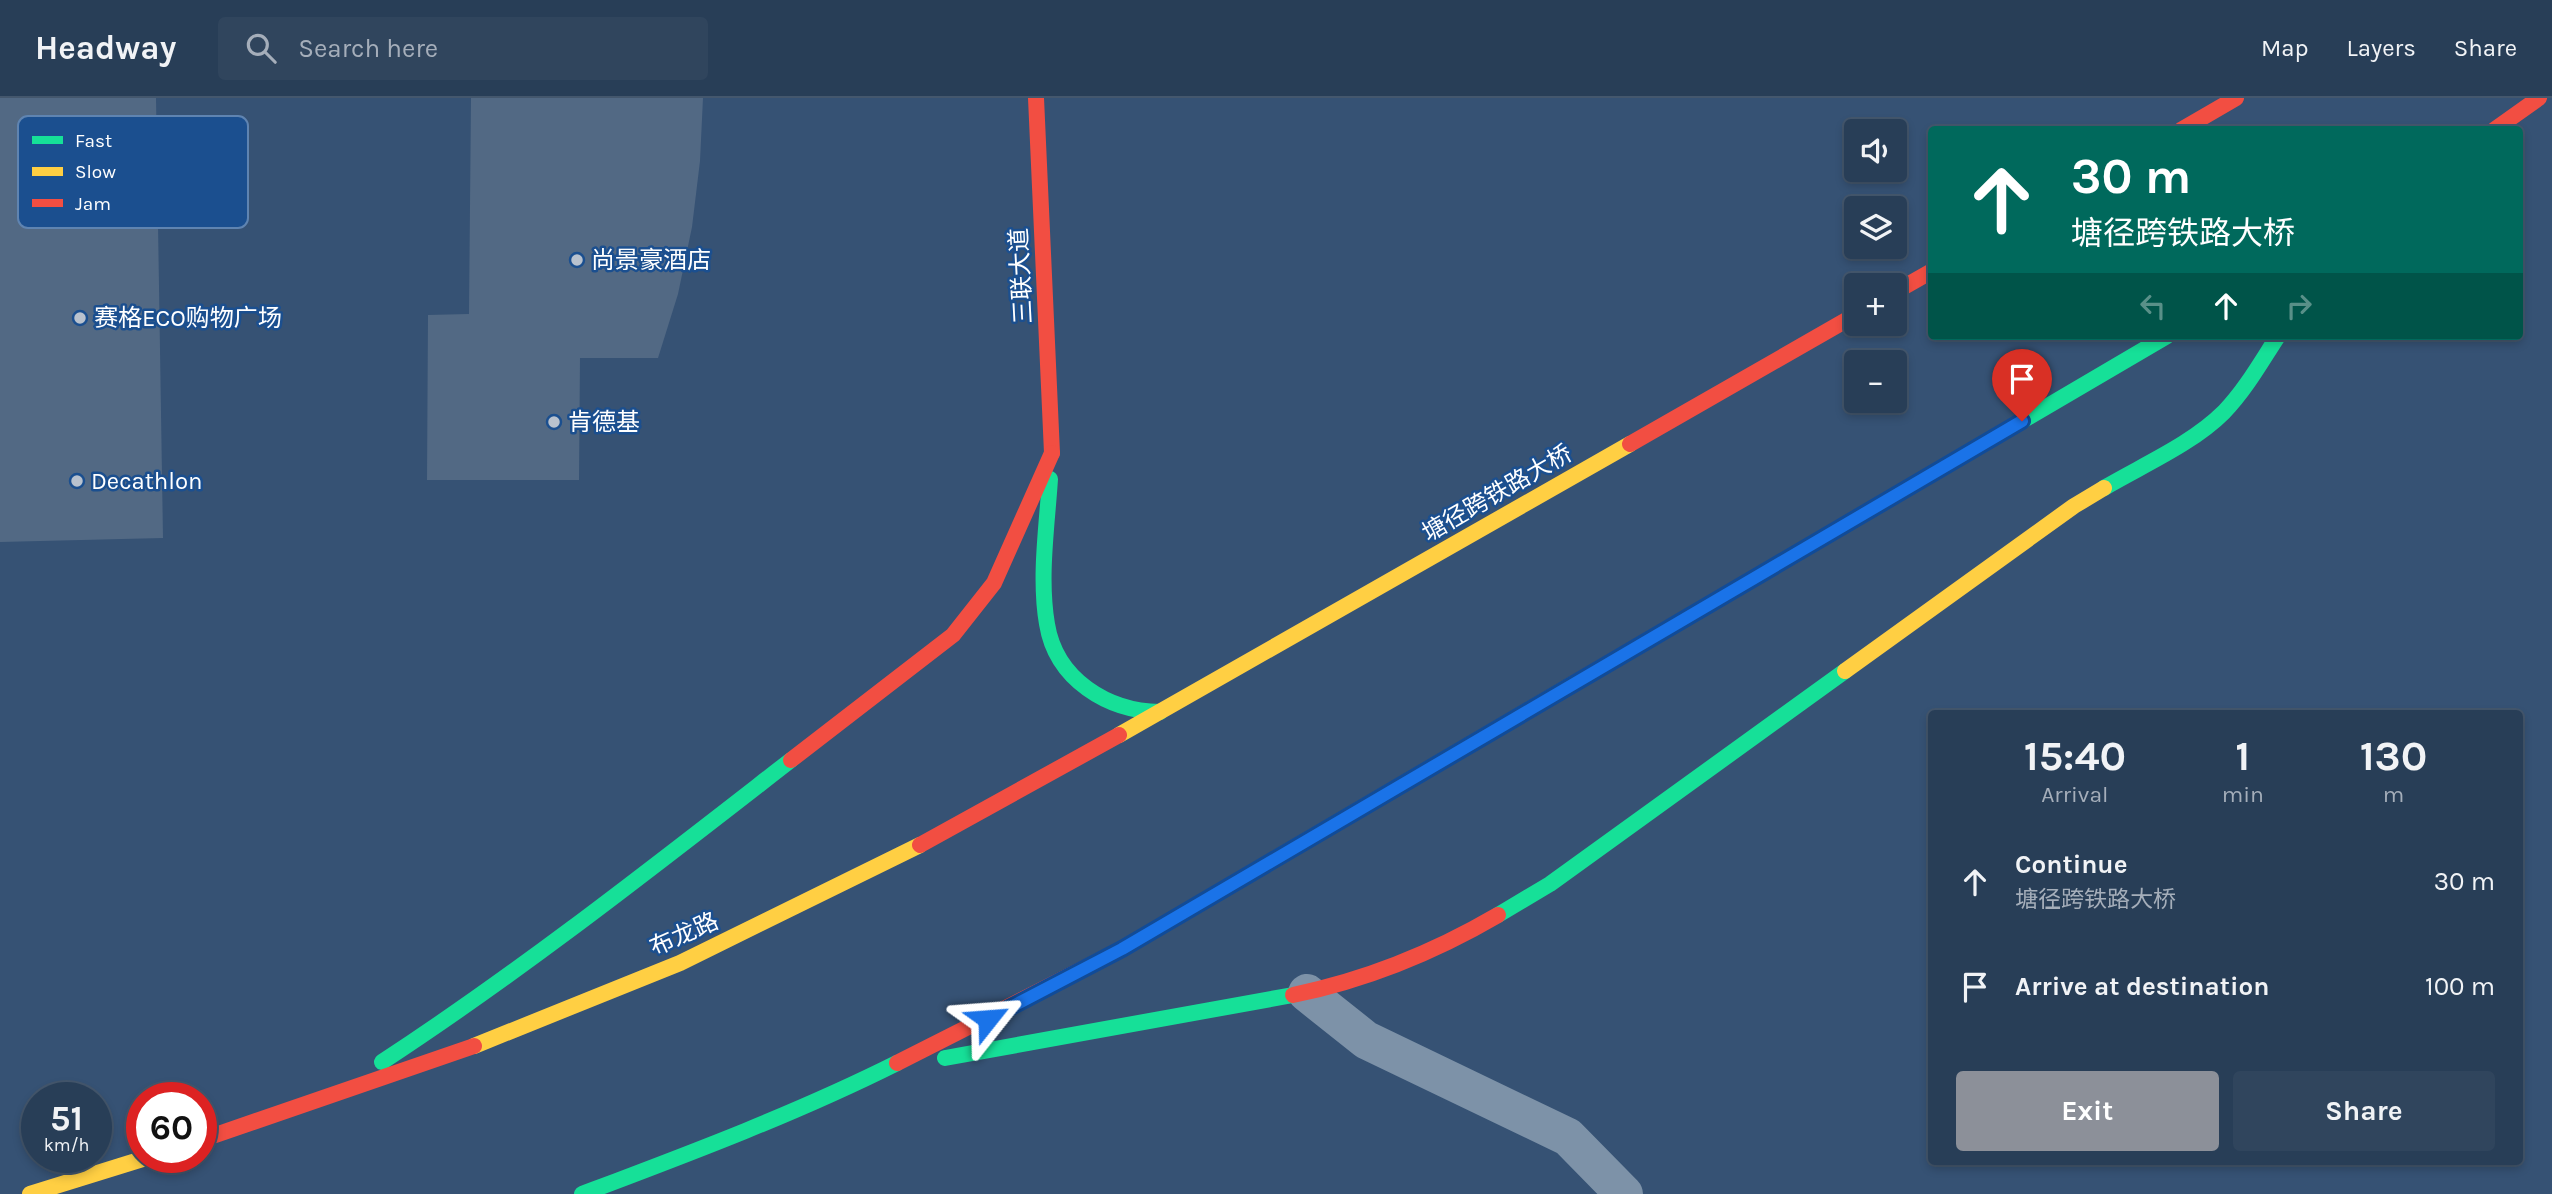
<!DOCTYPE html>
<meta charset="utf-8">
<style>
body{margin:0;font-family:Karla,"Noto Sans SC",sans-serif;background:#30455d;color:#f1f3f6;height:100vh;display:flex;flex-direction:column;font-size:26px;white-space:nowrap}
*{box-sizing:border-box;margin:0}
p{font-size:23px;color:#a5aeba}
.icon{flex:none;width:38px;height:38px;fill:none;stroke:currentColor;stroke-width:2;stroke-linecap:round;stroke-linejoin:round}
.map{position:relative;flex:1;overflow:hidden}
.drawer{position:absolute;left:1928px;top:612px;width:595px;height:455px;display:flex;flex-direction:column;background:#283e57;border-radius:7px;box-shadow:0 4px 10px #0003,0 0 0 2px #44576d}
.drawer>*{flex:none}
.hud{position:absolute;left:1928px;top:28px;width:595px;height:214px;border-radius:7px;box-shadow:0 4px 10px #0003,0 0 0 2px #44576d;background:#00695c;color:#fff;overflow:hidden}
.fabs{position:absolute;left:1844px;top:21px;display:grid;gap:14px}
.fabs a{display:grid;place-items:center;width:63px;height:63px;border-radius:7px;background:#283e57;box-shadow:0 4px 10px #0003,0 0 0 2px #44576d;font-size:35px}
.speed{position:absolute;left:21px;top:984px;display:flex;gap:14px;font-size:35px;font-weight:700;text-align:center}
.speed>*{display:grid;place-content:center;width:91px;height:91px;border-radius:50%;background:#283e57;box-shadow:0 4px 10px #0003,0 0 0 2px #44576d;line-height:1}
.speed small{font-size:18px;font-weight:400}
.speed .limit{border:10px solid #d22;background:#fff;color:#111}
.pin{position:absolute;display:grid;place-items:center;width:60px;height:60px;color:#fff;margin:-72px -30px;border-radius:50% 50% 50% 0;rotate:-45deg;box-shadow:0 0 7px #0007}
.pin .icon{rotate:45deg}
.me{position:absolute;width:77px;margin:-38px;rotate:62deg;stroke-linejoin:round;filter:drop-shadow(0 0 5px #0008)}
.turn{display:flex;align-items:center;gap:24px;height:147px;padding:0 28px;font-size:32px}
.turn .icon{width:91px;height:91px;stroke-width:2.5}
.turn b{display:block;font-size:49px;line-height:60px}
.lanes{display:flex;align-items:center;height:66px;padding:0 28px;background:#0003;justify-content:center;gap:35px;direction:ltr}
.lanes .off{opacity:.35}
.eta{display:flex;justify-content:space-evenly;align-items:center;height:119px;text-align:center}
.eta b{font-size:42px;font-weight:700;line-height:49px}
.cta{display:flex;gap:14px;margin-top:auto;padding:14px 28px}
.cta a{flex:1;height:80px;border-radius:7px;background:#8c9099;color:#fff;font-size:28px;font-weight:700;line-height:80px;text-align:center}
.cta a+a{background:#30455d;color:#f1f3f6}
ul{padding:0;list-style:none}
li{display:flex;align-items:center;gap:21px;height:105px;padding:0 28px}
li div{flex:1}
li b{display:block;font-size:26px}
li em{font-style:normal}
header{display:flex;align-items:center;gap:42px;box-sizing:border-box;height:98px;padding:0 35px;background:#283e57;border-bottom:2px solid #44576d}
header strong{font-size:33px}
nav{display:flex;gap:38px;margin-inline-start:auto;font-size:24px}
.search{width:490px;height:63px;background:#30455d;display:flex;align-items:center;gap:18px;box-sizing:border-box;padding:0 24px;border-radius:7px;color:#a5aeba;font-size:26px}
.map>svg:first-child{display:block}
</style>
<header>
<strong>Headway</strong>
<div class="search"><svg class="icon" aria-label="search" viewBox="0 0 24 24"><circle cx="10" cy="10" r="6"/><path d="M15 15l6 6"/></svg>Search here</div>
<nav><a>Map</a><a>Layers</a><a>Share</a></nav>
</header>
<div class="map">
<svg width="2552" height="1096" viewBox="0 0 2552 1096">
<rect width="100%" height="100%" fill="#365274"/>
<g fill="#526984">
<polygon points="0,0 156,0 163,440 0,444"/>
<polygon points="471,0 703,0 700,63 692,129 678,196 658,260 580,260 579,382 427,382 428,217 469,216"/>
</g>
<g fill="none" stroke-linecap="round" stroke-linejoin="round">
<polyline stroke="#7d92a8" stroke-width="38" points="1307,895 1366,942 1568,1039 1624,1096"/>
<g stroke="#16e098" stroke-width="16">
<polyline points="1937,373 2167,238"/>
<path d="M1050 381C1047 428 1039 480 1047 526 1056 582 1108 613 1160 614"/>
<path d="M2104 390C2143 367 2192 346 2224 314 2246 291 2261 264 2278 238"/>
<polyline points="1498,817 1550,786 1845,573"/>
<polyline points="945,960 1293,897"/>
<path d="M382 964C524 871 657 766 791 662"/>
<path d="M582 1096C688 1056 795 1016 897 965"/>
</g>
<g stroke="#ffcf43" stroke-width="16">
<polyline points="1845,573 2074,408 2104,390"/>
<polyline points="1119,637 1630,346"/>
<polyline points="1251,775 1573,586"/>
<polyline points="474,948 680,865 920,747"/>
<polyline points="30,1096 149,1059"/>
</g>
<g stroke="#f24e42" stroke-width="16">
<polyline points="1036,0 1052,355"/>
<polyline points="2181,32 2236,0"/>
<polyline points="2494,32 2539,0"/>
<polyline points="1895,194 1932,173"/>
<polyline points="1630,346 1857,216"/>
<polyline points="1573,586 1937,373"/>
<polyline points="791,662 953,537 994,485 1052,355"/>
<polyline points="920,747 1119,637"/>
<path d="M1293 897C1366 882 1433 855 1498 817"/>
<polyline points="897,965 1122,851 1251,775"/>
<polyline points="201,1042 474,948"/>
</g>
</g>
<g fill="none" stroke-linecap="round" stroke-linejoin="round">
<defs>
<polyline id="route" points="988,921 1122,851 2022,323"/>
</defs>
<use href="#route" stroke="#114b97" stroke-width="18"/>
<use href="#route" stroke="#1a73e8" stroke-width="12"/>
</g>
<g fill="#b9c2ce" stroke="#1b4f8f" stroke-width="2.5">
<circle cx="577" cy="162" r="7"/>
<circle cx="80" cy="220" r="7"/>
<circle cx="554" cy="324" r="7"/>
<circle cx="77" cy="383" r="7"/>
</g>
<g text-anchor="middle" stroke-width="5" stroke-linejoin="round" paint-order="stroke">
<g font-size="24" fill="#fff" stroke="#1b4f8f" text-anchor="start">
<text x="591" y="170">尚景豪酒店</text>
<text x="94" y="228">赛格ECO购物广场</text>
<text x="568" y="332">肯德基</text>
<text x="91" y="391">Decathlon</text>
</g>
<g font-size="24" fill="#fff" stroke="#1b4f8f">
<text transform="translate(1021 178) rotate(-93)" y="8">三联大道</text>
<text transform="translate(1497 395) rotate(-30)" y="8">塘径跨铁路大桥</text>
<text transform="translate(684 836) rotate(-24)" y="8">布龙路</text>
</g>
</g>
<rect x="18" y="18" width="230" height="112" rx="10" fill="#1b4f8f" stroke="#5f84b1" stroke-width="2"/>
<rect x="32" y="38" width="31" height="8" fill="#16e098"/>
<rect x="32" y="69" width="31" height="9" fill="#ffcf43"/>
<rect x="32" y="101" width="31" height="8" fill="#f24e42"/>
<g font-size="19" fill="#fff">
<text x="75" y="49">Fast</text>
<text x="75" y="80">Slow</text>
<text x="75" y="112">Jam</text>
</g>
</svg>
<div class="fabs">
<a><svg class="icon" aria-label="sound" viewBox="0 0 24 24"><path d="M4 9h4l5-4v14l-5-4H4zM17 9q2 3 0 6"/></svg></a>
<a><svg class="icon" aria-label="layers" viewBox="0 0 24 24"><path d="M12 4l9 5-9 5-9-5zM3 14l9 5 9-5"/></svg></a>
<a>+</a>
<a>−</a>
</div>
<div class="speed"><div>51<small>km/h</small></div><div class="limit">60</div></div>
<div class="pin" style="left:2022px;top:323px;background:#d93025"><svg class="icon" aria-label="arrive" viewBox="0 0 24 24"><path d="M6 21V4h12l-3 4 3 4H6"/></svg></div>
<svg class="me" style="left:988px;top:921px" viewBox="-20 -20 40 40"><path d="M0-17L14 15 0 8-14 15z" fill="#1a73e8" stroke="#fff" stroke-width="4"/></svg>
<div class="hud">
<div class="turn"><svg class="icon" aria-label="ahead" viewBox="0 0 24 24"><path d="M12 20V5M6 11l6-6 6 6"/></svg><div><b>30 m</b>塘径跨铁路大桥</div></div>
<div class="lanes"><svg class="icon off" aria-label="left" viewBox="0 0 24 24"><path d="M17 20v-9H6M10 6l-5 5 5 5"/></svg><svg class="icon" aria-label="ahead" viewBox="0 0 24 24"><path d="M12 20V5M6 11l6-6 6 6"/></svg><svg class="icon off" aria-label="right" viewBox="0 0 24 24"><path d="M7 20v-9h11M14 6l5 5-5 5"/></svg></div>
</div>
<section class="drawer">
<div class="eta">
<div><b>15:40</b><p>Arrival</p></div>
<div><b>1</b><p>min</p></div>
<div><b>130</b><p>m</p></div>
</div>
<ul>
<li><svg class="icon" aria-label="ahead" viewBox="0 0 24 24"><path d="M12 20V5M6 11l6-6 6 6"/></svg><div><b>Continue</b><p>塘径跨铁路大桥</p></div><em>30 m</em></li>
<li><svg class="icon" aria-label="arrive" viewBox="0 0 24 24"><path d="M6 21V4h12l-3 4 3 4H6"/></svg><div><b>Arrive at destination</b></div><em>100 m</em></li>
</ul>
<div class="cta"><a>Exit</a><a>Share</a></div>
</section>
</div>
